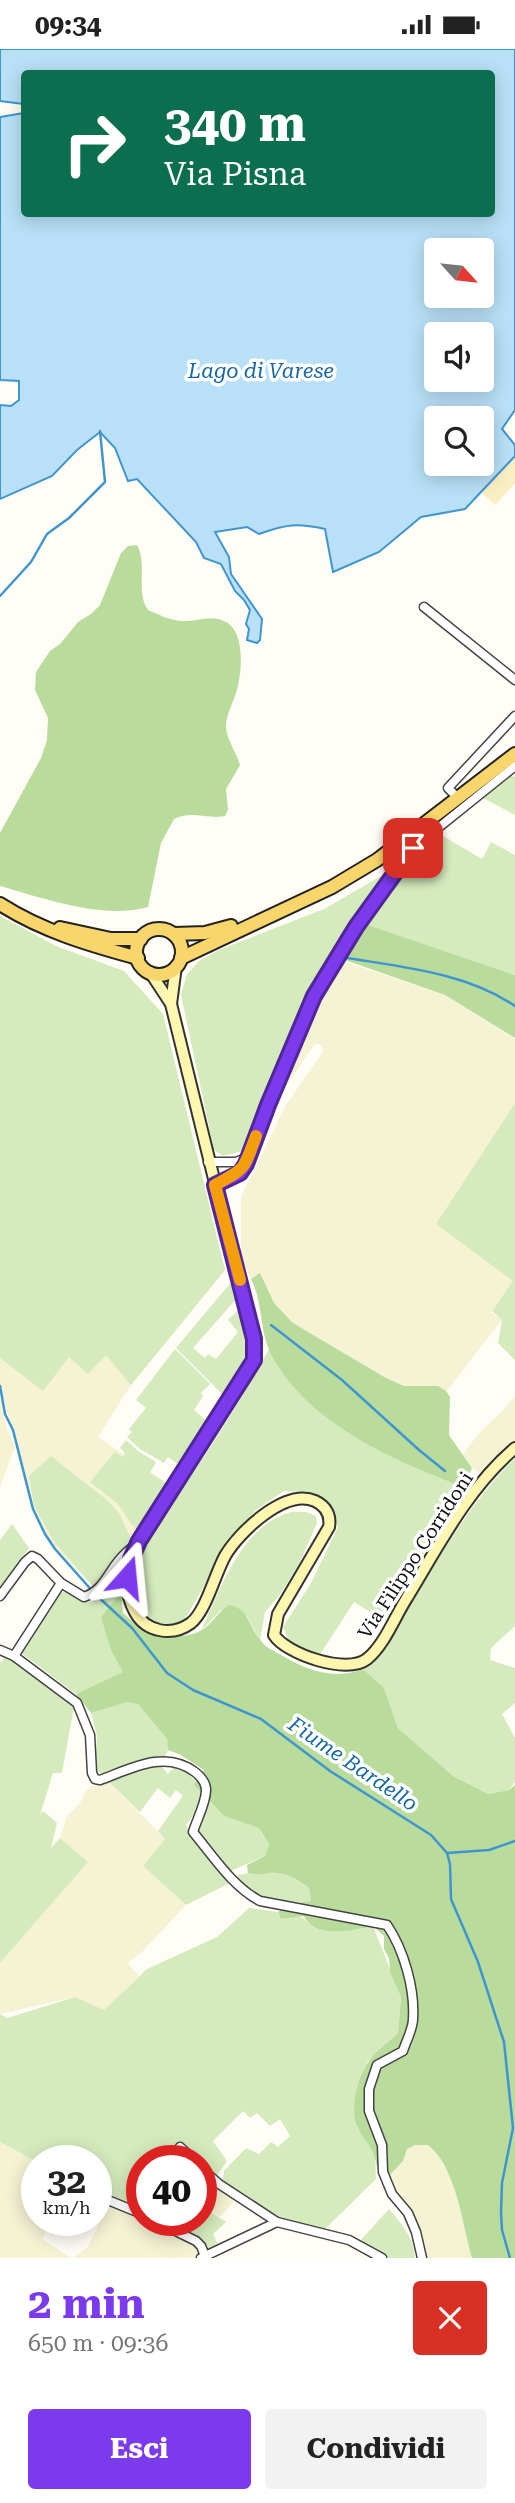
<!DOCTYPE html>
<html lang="it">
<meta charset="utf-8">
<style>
body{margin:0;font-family:"Roboto Serif",serif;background:#f2f2f2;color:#222;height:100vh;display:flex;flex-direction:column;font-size:26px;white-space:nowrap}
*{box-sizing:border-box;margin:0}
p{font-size:23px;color:#767676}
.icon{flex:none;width:38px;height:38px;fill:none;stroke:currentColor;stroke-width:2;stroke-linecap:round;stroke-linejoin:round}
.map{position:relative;height:2209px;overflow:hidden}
.drawer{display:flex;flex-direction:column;background:#fff;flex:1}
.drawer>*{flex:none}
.top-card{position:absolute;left:21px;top:21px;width:474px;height:147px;border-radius:7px;box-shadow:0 4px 18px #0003;background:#0b6e4f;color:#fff;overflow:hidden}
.needle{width:46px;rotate:117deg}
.fabs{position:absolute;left:424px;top:189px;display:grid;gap:14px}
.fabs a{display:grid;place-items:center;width:70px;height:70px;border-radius:7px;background:#fff;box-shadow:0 4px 18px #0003;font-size:35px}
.speed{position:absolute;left:21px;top:2096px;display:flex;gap:14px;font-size:35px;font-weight:700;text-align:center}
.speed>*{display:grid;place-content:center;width:91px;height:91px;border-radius:50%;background:#fff;box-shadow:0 4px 18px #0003;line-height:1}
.speed small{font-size:18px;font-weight:400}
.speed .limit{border:10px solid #d22;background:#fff;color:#111}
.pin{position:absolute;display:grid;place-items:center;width:60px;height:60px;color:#fff;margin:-30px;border-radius:14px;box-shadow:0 4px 10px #0006}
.me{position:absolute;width:77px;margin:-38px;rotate:18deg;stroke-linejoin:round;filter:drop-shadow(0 0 5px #0008)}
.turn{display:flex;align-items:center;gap:24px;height:147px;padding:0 28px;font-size:32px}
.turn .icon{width:91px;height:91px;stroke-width:2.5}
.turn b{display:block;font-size:49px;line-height:60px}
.round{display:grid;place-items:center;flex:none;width:74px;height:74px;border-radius:7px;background:#f2f2f2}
.overview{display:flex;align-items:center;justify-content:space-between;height:119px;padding:0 28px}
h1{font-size:42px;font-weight:700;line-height:52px;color:#7c3aed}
.primary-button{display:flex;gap:14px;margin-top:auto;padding:14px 28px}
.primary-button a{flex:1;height:80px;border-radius:7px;background:#7c3aed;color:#fff;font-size:28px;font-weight:700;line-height:80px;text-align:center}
.primary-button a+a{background:#f2f2f2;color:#222}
.status{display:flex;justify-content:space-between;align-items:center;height:49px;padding:0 35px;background:#fff;direction:ltr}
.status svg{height:19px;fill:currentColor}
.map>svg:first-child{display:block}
</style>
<div class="status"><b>09:34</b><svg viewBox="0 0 49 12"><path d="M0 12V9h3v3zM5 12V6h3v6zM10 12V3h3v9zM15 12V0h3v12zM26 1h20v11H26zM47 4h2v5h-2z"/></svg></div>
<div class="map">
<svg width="515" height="2209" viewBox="0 0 515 2209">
<rect width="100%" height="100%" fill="#fffdf5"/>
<g fill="#f6f3d4">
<polygon points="340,911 445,946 515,990 515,1054 436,1175 514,1232 491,1263 502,1271 446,1343 438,1339 404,1337 386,1329 293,1274 274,1254 260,1225 251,1230 241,1208 241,1148 286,1056 324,1001 319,995 314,996 283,1042 280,1039"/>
<polygon points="0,1146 225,1221 131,1336 98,1388 167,1434 105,1527 93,1537 55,1500 33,1460 0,1337"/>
<polygon points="515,1347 515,1392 481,1425 472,1419 463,1405 480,1383 504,1360"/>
<polygon points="0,1348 7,1380 15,1397 0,1439"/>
<polygon points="108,1732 165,1790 143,1817 186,1856 142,1903 128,1914 139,1927 104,1961 75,1948 0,1965 0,1914 88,1813 60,1789 66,1769 80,1754 87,1740"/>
<polygon points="0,2093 37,2113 37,2172 51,2172 42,2190 71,2209 0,2209"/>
<polygon points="415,2096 428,2096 439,2105 442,2115 451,2127 473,2209 425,2209 423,2196 410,2162 396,2143 390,2126 403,2112 406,2100"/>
<polygon points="201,2121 234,2152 220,2168 201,2156"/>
<polygon points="109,2153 142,2168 142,2172 149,2172 182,2187 194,2194 205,2207 200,2209 72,2209 88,2198"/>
</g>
<g fill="#d5ebbd">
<polygon points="511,726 515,728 515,766 483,749"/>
<polygon points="438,784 482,810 491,793 515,806 515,926 365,875 414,806"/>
<polygon points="381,827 386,830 305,954 250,1090 242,1102 223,1107 214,1101 181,946 187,925 199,912 219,901 324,860"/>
<polygon points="0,867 56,897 124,922 163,965 225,1221 131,1336 106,1306 88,1325 69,1308 43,1342 0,1309"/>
<polygon points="515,1054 515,1311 498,1294 502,1271 492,1262 513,1232 436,1175"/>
<polygon points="233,1231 237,1249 193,1299 205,1309 208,1305 216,1310 238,1283 228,1271 239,1260 247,1295 247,1309 224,1347 176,1299"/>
<polygon points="175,1300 210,1335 201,1344 203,1347 194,1361 209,1374 181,1414 176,1414 168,1408 164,1414 140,1400 127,1388 132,1383 129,1380 146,1359 136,1351"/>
<path d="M269 1300C305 1367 387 1409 455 1435L419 1515 385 1572 354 1553 319 1607 291 1597 283 1578 311 1534 338 1478 332 1464 320 1451 304 1443 284 1442 256 1461 227 1498 183 1573C171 1579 160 1579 148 1572 127 1559 132 1522 141 1503 153 1478 175 1451 191 1427 219 1386 245 1344 269 1300Z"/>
<polygon points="126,1391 138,1402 156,1413 150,1424 169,1436 141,1478 137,1480 131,1475 118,1455 90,1433 115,1403 123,1408 125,1404 120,1399"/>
<path d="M51 1407 107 1451 119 1464 131 1490C118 1505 109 1524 93 1537L54 1493 34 1456 29 1427Z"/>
<path d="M515 1409V1577L491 1599 490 1611 515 1619V1654L502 1665 515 1689V1733L509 1741 488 1745 453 1727 398 1679 384 1639 363 1620C388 1598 405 1564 422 1536 450 1490 477 1447 515 1409Z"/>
<path d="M291 1463H306L316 1467 317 1474 299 1515 279 1547 265 1563 260 1591 247 1567 221 1561 201 1582C221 1539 241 1477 291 1463Z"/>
<polygon points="12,1475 29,1499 0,1539 0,1491"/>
<polygon points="126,1509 121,1543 101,1568 124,1623 76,1645 21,1604 56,1547 67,1541 84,1553 91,1553 111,1534 115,1523"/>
<path d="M6 1608C31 1618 55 1638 74 1658L62 1724H53L40 1766 43 1762 57 1774 51 1799 60 1789 88 1813 0 1914V1614Z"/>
<polygon points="127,1652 138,1655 167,1690 168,1701 165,1707 150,1710 104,1726 95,1721 97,1687 91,1664"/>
<polygon points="159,1714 168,1725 175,1716 187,1722 201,1738 198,1760 186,1776 193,1789 229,1831 228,1835 186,1856 143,1817 165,1790 158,1782 183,1747 176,1741 170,1749 158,1739 140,1763 108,1732 152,1715"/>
<polygon points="208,1751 224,1767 259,1779 269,1795 265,1807 228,1823 198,1784 197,1776"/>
<path d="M248 1824C262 1828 265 1823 277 1824 289 1825 298 1832 309 1839L311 1852C280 1856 263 1854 239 1833L238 1826Z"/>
<polygon points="249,1859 278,1863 281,1870 300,1867 315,1879 356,1881 373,1877 401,1948 398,1984 367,2013 357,2078 375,2102 376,2130 324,2181 276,2168 223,2132 224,2122 246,2099 259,2105 271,2093 278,2098 290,2087 280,2070 270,2077 257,2064 250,2069 243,2062 213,2092 227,2112 216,2128 179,2093 180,2102 171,2112 142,2112 142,2161 96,2139 96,2112 37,2113 0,2093 0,1965 7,1969 75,1948 104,1961 147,1920 217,1888"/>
<polygon points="201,2157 226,2173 213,2185 218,2196 206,2203 199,2189 164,2172 201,2172"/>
<path d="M389 2160C402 2175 414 2189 415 2209H387L360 2192Z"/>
</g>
<g fill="#b9dc9c">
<path d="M137 496C148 516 135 542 148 561 160 566 171 572 184 572 199 572 211 565 226 573 246 584 242 625 236 644 233 654 227 664 226 675 225 689 236 702 240 716L226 740 228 761 225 767C207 771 194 761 174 770L161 794 148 858C104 871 42 849 0 837V784L41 709 47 691 48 669 35 641 36 623 50 602 60 595 78 573 91 565 100 556 121 504 128 497Z"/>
<polygon points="365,875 515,926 515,989 445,946 342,910"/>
<path d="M260 1224 274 1254 293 1274 386 1329 404 1337H438L446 1342 450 1348 449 1386 472 1419 465 1434 455 1435C388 1409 304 1371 270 1303 259 1279 263 1253 251 1230Z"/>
<path d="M121 1543 123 1564C130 1570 137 1577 145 1581 161 1590 190 1590 205 1579 214 1572 219 1562 229 1556 249 1559 249 1578 261 1592 266 1599 276 1603 283 1607 308 1622 335 1631 363 1620L384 1639 398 1679 453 1727 488 1745 509 1741 515 1736V2209H472C462 2174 456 2118 428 2096H415L407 2100 403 2112 390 2126 377 2118C373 2095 367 2097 358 2079 349 2061 357 2032 367 2015 373 2004 389 1993 398 1984L401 1948 390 1923 389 1909 384 1900V1887L373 1877C357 1881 331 1886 316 1879 311 1877 306 1871 303 1867L281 1870 278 1863 290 1855 311 1852 309 1839C299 1832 289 1825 277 1824 265 1823 263 1828 248 1824L247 1816 265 1807 269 1795 259 1779 224 1767 194 1736 204 1721 179 1705 168 1701 167 1690 138 1655 127 1653 91 1664 76 1645 123 1623 111 1601 101 1568Z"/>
</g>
<polygon fill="#fbeec1" points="515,407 515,434 495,456 481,443"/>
<path fill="#b9e0f7" stroke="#3f96cf" stroke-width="2" fill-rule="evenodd" d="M0 0H515V361L502 380 515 396V407L465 460 421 468 379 503 333 523 325 480C297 474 287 475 259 485L247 478 215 483 229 508 231 525 262 570 260 591 257 594 247 591 249 580 246 575 250 561 244 551 235 542 221 515 204 509 196 493 137 430 128 432 115 399 100 383 77 401 52 427 0 450V356L11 357 19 351V332L0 331V68L24 64V164H492V24H24V55L0 52ZM436 201H481V247H436ZM436 285H481V331H436ZM436 369H481V415H436Z"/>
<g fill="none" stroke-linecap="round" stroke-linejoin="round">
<g stroke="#3f96cf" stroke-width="2.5">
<polyline points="0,547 31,513 47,485 69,469 105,433 100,382"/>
<path d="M342 908C400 918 465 923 515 957"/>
<polyline points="271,1276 342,1331 419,1401 445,1422"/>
<polyline points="0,1337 5,1365 13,1381 33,1460 45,1485 55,1500 95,1545 132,1579 167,1624 193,1641 261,1670 330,1722 431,1786 447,1804 450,1815 451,1850 478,1913 504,1993 513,2079 502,2134 501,2163 502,2181 510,2209"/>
<polyline points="447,1804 489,1801 515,1792"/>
</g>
<defs>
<g id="street">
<polyline points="424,558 515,631"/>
<polyline points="459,750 448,739 515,667"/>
<polyline points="208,1113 236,1113 248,1108"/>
<polyline points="214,1136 240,1123 246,1115 268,1056 314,947 356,878 413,799 515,717"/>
<path d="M0 1547 25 1513 32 1507 38 1510 61 1534 84 1548C104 1541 108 1523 121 1509 125 1504 130 1500 135 1496"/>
<path d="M0 1601 14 1607 77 1654 90 1686 92 1724 95 1730 100 1731C130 1720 165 1700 195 1723 200 1727 206 1733 206 1741 206 1754 197 1770 193 1783 213 1807 232 1837 260 1852L387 1876C404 1901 415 1940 413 1970 413 1980 406 1992 403 2002L377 2016 369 2040V2062L382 2096 383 2123 392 2145 408 2164 416 2183 422 2209"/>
<polyline points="14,1607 61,1534"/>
<polyline points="180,2098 195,2112"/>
<polyline points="201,2119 219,2135 277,2173"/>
<polyline points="98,2147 142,2165"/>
<polyline points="155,2172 196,2192 201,2197 205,2207"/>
<polyline points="201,2209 277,2173 349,2191 382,2209"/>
</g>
<g id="secondary">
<path d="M150 923 171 955 256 1301 250 1320 132 1506C125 1525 125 1545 135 1563 146 1583 172 1588 191 1574 206 1562 215 1525 225 1507 239 1483 285 1439 315 1452 326 1457 331 1466 329 1478L278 1565 274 1586C286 1605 347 1626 367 1610 384 1596 394 1570 405 1552 438 1498 467 1440 515 1399"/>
<polyline points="171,955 176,917"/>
</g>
<g id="primary">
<path d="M0 855C42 882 90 896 138 909"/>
<polyline points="60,879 111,890 141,890"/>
<circle cx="159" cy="903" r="23"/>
<polyline points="174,885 205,884 231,877"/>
<polyline points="181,909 332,838 377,811 515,705"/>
</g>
</defs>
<use href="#street" stroke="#444" stroke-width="11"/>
<use href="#secondary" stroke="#333" stroke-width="14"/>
<use href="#primary" stroke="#222" stroke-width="16"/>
<use href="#street" stroke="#fff" stroke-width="8"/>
<use href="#secondary" stroke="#fff6b0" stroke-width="10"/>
<use href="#primary" stroke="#f9d66b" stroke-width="12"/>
</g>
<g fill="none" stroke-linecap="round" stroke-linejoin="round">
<defs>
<polyline id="route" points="127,1528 131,1510 139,1492 254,1311 254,1290 215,1136 240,1124 246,1115 268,1056 314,947 356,878 413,799"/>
</defs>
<use href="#route" stroke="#51269a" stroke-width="18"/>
<use href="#route" stroke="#7c3aed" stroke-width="12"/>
<path stroke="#f59e0b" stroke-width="12" d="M240 1231 215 1136C246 1119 243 1122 256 1087"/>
</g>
<g text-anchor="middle" stroke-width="7" stroke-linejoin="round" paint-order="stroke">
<g font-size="19" fill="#111" stroke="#fff">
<text transform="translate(415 1506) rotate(-57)" y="7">Via Filippo Corridoni</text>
</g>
<g font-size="21" font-style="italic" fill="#1768a6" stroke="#fff">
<text x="261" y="329">Lago di Varese</text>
<text transform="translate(353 1715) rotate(34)" y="7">Fiume Bardello</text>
</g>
</g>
</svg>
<div class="fabs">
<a><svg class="needle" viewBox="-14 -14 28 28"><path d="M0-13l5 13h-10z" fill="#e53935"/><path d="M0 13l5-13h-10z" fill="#767676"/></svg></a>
<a><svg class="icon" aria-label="sound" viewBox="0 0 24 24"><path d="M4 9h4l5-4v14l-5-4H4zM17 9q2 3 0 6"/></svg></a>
<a><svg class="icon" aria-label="search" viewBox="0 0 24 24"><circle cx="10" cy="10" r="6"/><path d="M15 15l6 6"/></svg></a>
</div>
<div class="speed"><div>32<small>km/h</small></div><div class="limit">40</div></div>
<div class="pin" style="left:413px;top:799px;background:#d93025"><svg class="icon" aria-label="arrive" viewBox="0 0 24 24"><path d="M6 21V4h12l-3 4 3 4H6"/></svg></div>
<svg class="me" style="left:127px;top:1528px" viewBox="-20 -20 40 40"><path d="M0-17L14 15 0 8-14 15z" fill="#7c3aed" stroke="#fff" stroke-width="4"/></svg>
<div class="top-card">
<div class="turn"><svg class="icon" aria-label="right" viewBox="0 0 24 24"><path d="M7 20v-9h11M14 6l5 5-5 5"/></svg><div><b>340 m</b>Via Pisna</div></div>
</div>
</div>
<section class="drawer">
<div class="overview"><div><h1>2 min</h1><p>650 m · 09:36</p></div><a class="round" style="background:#d93025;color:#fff"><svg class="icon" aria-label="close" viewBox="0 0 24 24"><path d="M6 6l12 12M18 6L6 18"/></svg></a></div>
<div class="primary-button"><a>Esci</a><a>Condividi</a></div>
</section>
